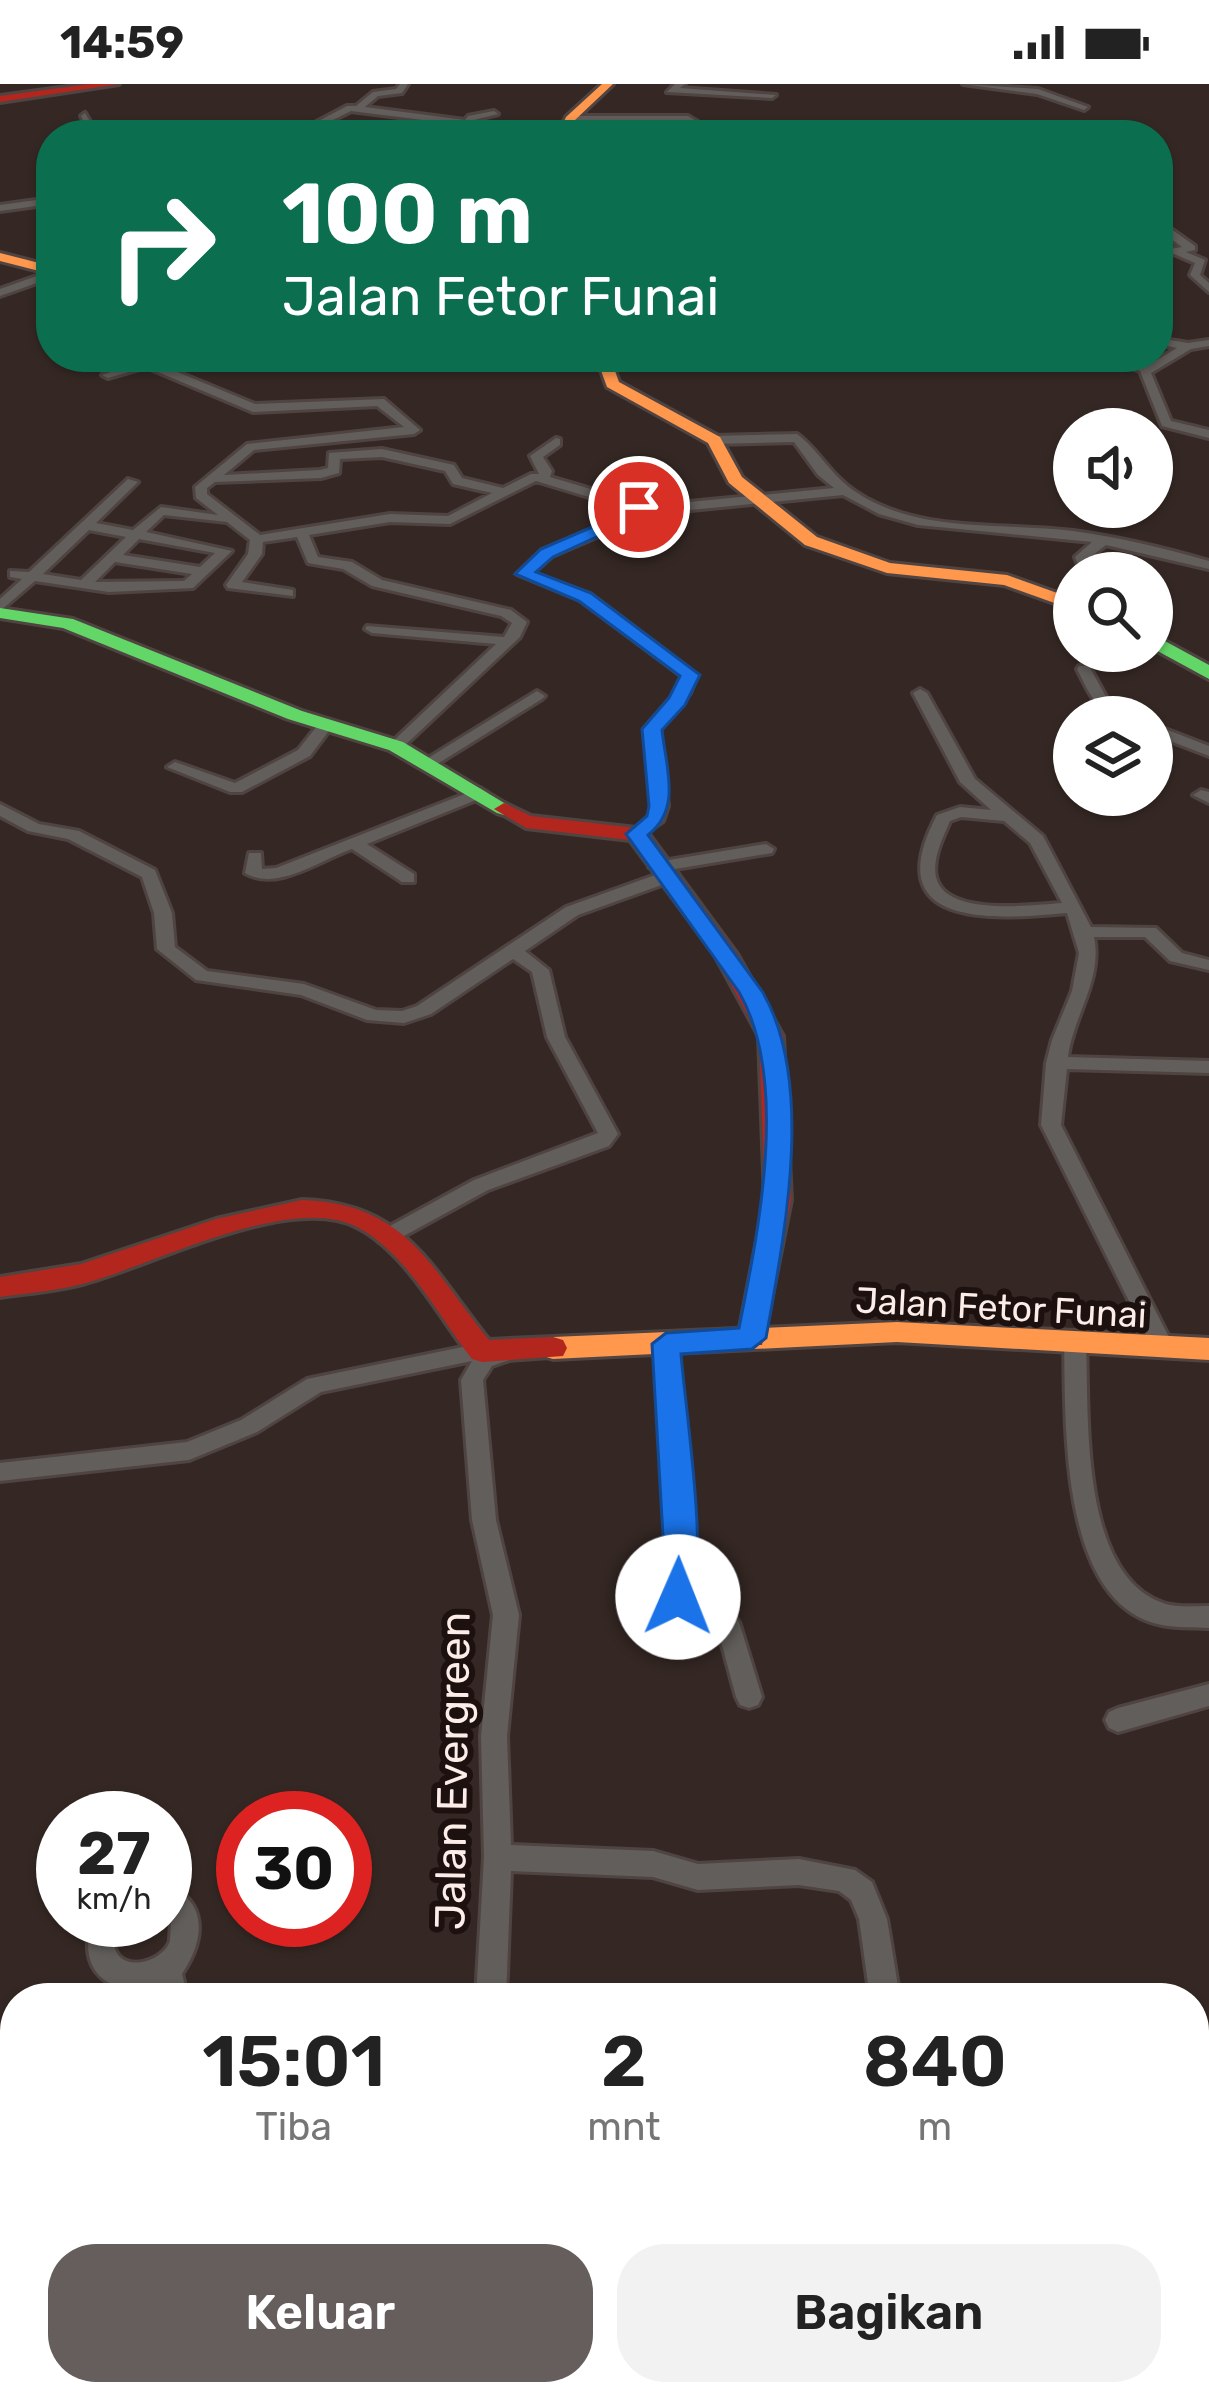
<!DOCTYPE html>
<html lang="id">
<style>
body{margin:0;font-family:Rubik,sans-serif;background:#f2f2f2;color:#222;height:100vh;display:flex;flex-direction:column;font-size:45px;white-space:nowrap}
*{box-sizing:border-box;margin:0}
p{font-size:39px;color:#767676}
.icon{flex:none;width:66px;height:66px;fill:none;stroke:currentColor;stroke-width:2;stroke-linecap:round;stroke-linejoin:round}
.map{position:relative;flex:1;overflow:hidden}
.drawer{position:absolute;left:0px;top:1899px;width:1209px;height:423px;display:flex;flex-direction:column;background:#fff;border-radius:48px 48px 0 0;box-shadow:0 3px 9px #0004}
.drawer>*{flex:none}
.banner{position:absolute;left:36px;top:36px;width:1137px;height:252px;border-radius:48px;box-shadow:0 3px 9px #0004;background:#0b6e4f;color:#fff;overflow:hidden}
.tools{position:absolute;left:1053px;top:324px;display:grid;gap:24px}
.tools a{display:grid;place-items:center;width:120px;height:120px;border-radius:50%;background:#fff;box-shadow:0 3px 9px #0004;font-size:60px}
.speed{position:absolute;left:36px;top:1707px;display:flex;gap:24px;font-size:60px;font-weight:700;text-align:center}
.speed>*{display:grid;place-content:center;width:156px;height:156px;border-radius:50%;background:#fff;box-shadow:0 3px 9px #0004;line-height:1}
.speed small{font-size:30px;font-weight:400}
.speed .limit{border:18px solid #d22;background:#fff;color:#111}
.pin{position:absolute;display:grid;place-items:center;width:102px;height:102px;color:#fff;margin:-51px;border:6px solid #fff;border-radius:50%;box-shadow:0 3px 12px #0007}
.me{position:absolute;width:132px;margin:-66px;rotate:1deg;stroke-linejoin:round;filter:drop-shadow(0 0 9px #0008)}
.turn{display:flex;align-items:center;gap:42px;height:252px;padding:0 48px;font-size:54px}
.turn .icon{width:156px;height:156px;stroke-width:2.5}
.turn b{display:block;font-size:84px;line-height:102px}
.eta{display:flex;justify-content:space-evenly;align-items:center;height:204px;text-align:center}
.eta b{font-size:72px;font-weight:600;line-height:84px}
.primary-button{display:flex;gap:24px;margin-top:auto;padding:24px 48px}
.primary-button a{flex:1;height:138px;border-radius:48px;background:#655e5c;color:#fff;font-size:48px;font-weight:600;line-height:138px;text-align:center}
.primary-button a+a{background:#f2f2f2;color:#222}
.status{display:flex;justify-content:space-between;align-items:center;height:84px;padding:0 60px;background:#fff;direction:ltr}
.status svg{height:33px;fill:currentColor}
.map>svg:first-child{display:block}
</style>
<div class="status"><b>14:59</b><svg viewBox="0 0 49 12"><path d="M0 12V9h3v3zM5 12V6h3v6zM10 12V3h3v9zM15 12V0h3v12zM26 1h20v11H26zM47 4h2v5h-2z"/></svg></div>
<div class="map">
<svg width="1209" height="2320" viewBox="0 0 1209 2320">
<rect width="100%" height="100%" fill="#352824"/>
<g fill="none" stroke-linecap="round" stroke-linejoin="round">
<defs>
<g id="street">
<polygon points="400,0 408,0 402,9 378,12 365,23 465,36 468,32 494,27 498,30 474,36 472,40 485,51 475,51 462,41 351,27 303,51 292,51 347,22 356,22 373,8 396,5"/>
<polygon points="675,0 685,0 680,4 776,11 772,14 667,8"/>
<polygon points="963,0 1038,5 1088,23 1084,26 1037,10"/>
<polygon points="85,29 98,51 90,51 81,32"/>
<polygon points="570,32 688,32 720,51 710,51 686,38 567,37"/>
<polygon points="51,114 51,120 0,127 0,121"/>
<polygon points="1163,145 1171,145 1195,162 1195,166 1186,168 1205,176 1200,191 1209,199 1209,208 1190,191 1195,179 1174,170 1158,173 1158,167 1182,163 1163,149"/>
<polygon points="51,187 51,194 0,212 0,205"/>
<polygon points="1158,254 1188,259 1209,256 1209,262 1191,265 1151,289 1171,337 1209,346 1209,354 1162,342 1140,287 1101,273 1119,273 1147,282 1177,264 1158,260"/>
<path d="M156 273H174L158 280 255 320 384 315 420 346 414 350 254 366 224 391 320 386 328 384 329 369 382 365 454 381 462 394 503 404 531 390H539L530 372 556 354 560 355V361L543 373 552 387 550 393 648 422 834 404 818 391 794 358 714 360 708 356 714 352 797 350C818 365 831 392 856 408 918 450 1002 438 1073 447 1119 453 1164 464 1209 477V485L1106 461 1089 474 1095 489H1081L1075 473 1092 458 918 441 879 430 843 411 650 430 552 472 533 489 590 510 697 591 690 609 660 646 668 722 663 737 637 755 629 750 649 732 652 722 644 645 676 608 682 592 580 516 517 490 542 466 635 427 536 397 450 440 390 438 309 451 318 473 352 478 382 496 511 526 527 538 520 553 401 665H391V659L496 560 372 549 365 545 367 542 504 553 512 539 501 532 372 502 343 485 308 479 297 453 263 458 262 470 242 498 293 506V512L228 504 226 501 248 470 250 456 227 438 164 431 146 448 232 467 193 504 109 508 35 497 0 527V515L22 495 10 493V487L29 488 128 395 138 398 96 439 133 446 161 423 218 431 196 414 195 403 247 360 404 343 377 322 253 328 146 283 108 294 102 291ZM382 373 445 387 453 400 492 409 448 432 390 430 260 451 207 410V404L215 398 321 394 339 389 340 375ZM89 446 126 453 81 496 43 490ZM139 455 215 469 200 483 123 471ZM115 478 192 490 184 497 95 498Z"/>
<path d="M1079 582H1089L1109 618 1131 633C1097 633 1091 612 1077 585Z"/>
<path d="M920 605 927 609 975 695 1043 752 1091 843 1156 844 1182 869 1209 876V886L1170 877 1145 853H1094C1103 896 1073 932 1068 973L1209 977V989L1067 985 1061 1041 1176 1267 1173 1273H1157L1041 1041 1046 979 1052 956 1072 907 1079 869 1067 829C991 836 877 844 937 731L960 723 991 726 960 698 913 609ZM961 733 1004 737 1030 759 1062 819C1032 821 945 833 936 793 932 774 943 754 950 737Z"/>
<polygon points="537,607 545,612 542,615 434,682 428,684 420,679"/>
<polygon points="326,635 334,640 310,672 242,708 230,708 167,683 175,678 235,699 298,666 321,637"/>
<polygon points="1152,640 1209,662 1209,672 1152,650"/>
<path d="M480 704 488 709 486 712 367 760 414 790V798H402L352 765C320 776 277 808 245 789L249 769H261L262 785 276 784Z"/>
<polygon points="1201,706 1209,708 1209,719 1193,711"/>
<polygon points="0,720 39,740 79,747 155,786 172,829 175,863 207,887 304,900 376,926 402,927 417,922 566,823 658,790 670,790 670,798 578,831 525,867 549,886 565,953 618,1050 609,1062 488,1106 393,1158 379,1158 376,1153 379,1148 474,1096 598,1049 547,953 532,888 513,875 431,930 404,939 367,936 301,911 196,896 157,865 154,829 142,793 68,755 28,747 0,732"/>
<polygon points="766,760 774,765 772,769 657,788 649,783 657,778"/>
<path d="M1075 1250 1083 1252 1086 1258C1089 1330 1079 1490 1163 1519 1176 1524 1195 1522 1209 1522V1544C1194 1543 1177 1544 1162 1541 1058 1521 1066 1337 1064 1258L1067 1252Z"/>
<polygon points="666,1252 674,1254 677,1260 692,1452 691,1508 731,1528 739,1538 762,1613 758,1621 749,1624 740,1621 736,1613 719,1550 713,1544 669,1520 666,1513 668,1452 655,1260 658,1254"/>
<polygon points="482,1259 492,1265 504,1261 512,1263 515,1269 512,1275 492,1282 483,1296 496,1436 519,1531 507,1652 511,1761 653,1767 698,1780 799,1775 855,1786 872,1798 887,1835 900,1914 870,1914 859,1835 851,1816 839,1807 799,1801 698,1806 653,1793 511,1787 506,1914 476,1914 484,1773 481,1652 493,1531 472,1436 461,1296 472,1277 321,1308 257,1348 189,1376 0,1397 0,1379 187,1358 241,1336 307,1295"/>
<polygon points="1209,1600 1209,1622 1118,1648 1109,1644 1105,1636 1109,1628 1118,1624"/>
<path d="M165 1800C209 1817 205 1856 182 1890L188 1914H158L156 1904C106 1912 77 1886 92 1836H120C118 1844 112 1856 115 1865 123 1889 163 1878 170 1857 170 1856 171 1839 171 1837L165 1832Z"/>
<path d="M0 1980C22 1989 15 2014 15 2035 0 2026 0 2001 0 1980Z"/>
<polygon points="15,2123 15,2160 0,2168 0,2131"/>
<polygon points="129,2307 163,2307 161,2320 127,2320"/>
<polygon points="419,2307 472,2307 465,2320 412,2320"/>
<polygon points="484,2307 518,2307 517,2320 483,2320"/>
<polygon points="944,2307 978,2307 981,2320 947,2320"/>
</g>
<g id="fast">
<polygon points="0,524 73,535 302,627 403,658 514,725 504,731 497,729 389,666 288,635 63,544 0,534"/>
<polygon points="1152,550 1209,581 1209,595 1152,564"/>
</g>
<g id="slow">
<polygon points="602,0 613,0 575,36 570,51 558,51 566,33"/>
<polygon points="0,169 51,182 51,190 0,177"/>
<polygon points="596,273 610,273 619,298 720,353 742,393 817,453 890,479 1007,491 1074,515 1074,526 1004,501 887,489 805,461 729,399 708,359 607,303"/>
<polygon points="897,1238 1209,1254 1209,1276 897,1258 553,1275 543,1272 539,1264 543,1256 553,1253"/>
</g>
<g id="jam">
<polygon points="90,0 119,0 0,18 0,12"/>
<polygon points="504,719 531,732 645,745 737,870 783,952 791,1116 762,1261 742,1261 738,1254 765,1116 759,952 715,871 630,756 526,744 494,725"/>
<path d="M302 1116C406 1119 430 1183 489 1256L553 1253 563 1256 567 1264 563 1272 482 1278 472 1275C439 1233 406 1168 357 1143 290 1108 152 1182 82 1200 55 1207 27 1209 0 1213V1193L81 1180 216 1135Z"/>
</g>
</defs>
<use href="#street" stroke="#4f4441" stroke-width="6"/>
<use href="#fast" stroke="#4f4441" stroke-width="6"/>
<use href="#slow" stroke="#4f4441" stroke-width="6"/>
<use href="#jam" stroke="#4f4441" stroke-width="6"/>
<use href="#street" fill="#625e5b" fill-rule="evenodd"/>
<use href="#fast" fill="#63d668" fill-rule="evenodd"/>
<use href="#slow" fill="#ff974d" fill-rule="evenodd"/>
<use href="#jam" fill="#b3261e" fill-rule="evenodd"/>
</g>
<path fill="#1a73e8" stroke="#114b97" stroke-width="3" d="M633 420 655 426 553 473 536 488 591 509 700 591 685 621 662 646C666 684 682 725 648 751L762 907C816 999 784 1153 766 1254L752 1265 681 1270C685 1322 710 1483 690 1523H667L652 1260 666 1249 739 1244C758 1149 790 997 739 908L626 750 647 732 649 722 642 645 669 614 680 592 579 517 515 490 541 465 632 426Z"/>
<g text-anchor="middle" stroke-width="12" stroke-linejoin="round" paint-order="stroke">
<g font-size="36" fill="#fdede8" stroke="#1c110e">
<text transform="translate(1001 1223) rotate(3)" y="13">Jalan Fetor Funai</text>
</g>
<g font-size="42" fill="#fdede8" stroke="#1c110e">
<text transform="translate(452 1687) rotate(-89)" y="15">Jalan Evergreen</text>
</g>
</g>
</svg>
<div class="tools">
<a><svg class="icon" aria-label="sound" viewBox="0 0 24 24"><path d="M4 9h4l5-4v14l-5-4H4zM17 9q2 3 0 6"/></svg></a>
<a><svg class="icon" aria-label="search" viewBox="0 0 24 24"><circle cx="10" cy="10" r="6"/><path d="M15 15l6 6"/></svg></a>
<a><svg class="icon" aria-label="layers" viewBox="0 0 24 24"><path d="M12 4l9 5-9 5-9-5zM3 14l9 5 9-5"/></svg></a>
</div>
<div class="speed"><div>27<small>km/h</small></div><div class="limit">30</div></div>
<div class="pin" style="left:639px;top:423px;background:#d93025"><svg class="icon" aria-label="arrive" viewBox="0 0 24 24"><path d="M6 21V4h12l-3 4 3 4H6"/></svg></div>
<svg class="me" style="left:678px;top:1513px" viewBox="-20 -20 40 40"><circle r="19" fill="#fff"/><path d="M0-13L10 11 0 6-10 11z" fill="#1a73e8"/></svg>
<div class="banner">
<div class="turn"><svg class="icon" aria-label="right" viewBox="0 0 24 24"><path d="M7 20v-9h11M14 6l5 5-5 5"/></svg><div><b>100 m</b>Jalan Fetor Funai</div></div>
</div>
<section class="drawer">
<div class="eta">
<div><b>15:01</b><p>Tiba</p></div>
<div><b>2</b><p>mnt</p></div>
<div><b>840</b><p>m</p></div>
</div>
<div class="primary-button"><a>Keluar</a><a>Bagikan</a></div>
</section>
</div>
